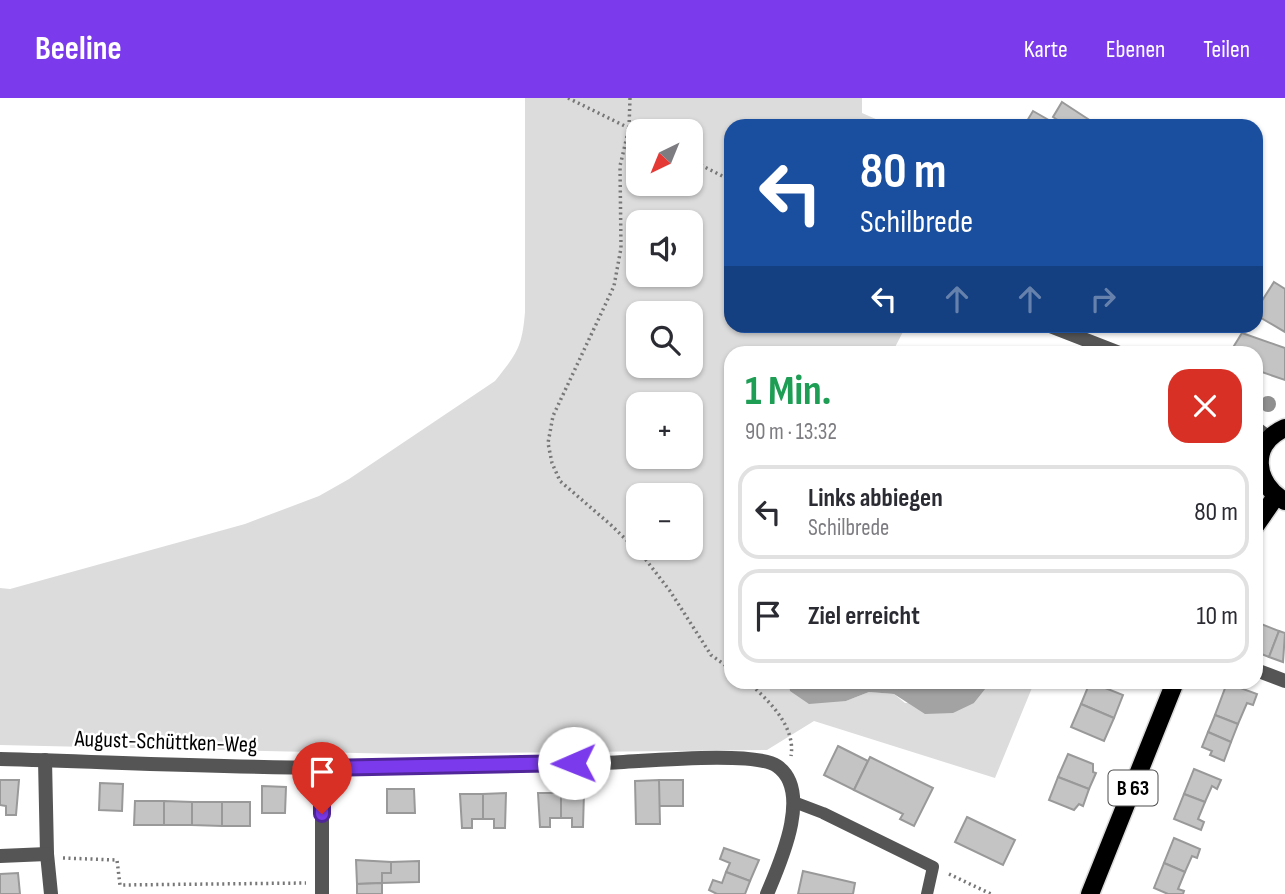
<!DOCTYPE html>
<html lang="de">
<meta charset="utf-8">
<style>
body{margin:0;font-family:"Sofia Sans Condensed",sans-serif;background:#f2f2f3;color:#2b2b33;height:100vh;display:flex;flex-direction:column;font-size:26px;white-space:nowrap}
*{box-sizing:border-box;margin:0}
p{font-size:23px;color:#7c7c81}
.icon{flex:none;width:38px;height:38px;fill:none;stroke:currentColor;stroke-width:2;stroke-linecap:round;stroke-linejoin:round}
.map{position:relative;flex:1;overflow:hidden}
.drawer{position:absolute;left:724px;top:248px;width:539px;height:343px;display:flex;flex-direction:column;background:#fff;border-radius:21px;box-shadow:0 2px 5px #0004}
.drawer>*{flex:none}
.banner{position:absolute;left:724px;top:21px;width:539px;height:214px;border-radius:21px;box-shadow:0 2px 5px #0004;background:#1a4fa0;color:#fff;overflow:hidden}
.needle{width:46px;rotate:223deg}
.fabs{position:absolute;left:626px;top:21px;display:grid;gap:14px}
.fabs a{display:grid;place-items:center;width:77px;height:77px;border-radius:14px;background:#fff;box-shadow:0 2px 5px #0004;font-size:35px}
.pin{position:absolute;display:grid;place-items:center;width:60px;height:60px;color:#fff;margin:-72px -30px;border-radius:50% 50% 50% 0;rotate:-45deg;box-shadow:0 0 7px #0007}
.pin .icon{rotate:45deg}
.me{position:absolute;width:77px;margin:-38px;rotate:269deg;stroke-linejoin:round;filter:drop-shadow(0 0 5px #0008)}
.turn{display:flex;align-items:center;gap:24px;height:147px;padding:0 21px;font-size:32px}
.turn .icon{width:91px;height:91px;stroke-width:2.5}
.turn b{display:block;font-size:49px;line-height:60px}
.lanes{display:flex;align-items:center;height:66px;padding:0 21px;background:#0003;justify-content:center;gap:35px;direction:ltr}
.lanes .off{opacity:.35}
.round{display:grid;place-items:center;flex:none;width:74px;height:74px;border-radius:21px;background:#f2f2f3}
.head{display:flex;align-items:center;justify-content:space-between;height:119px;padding:0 21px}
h1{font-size:42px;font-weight:700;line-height:52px;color:#1e9e55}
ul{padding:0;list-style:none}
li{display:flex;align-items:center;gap:21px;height:94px;margin:0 14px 10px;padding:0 7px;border:4px solid #e1e1e2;border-radius:21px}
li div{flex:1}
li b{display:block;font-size:26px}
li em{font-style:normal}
header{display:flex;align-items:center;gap:42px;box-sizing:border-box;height:98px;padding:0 35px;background:#7c3aed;color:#fff}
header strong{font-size:33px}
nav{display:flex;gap:38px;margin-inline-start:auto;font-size:24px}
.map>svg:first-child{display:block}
</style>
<header>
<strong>Beeline</strong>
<nav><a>Karte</a><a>Ebenen</a><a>Teilen</a></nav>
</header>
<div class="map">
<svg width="1285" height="796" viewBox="0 0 1285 796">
<rect width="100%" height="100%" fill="#fff"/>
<path fill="#dcdcdc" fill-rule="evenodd" d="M525 0H862V15L892 28H732V228H906L892 255 732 256V584L788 585 790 593 846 603 869 594 894 596 905 605H974L990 585H1034L995 680 814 623 767 652 403 656 0 647V490L10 491 245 426 319 398 349 381 495 283C517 255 522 250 525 214ZM639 33H691V86H639ZM639 124H691V177H639ZM639 215H691V268H639ZM639 306H691V359H639ZM639 397H691V450H639Z"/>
<polygon fill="#a3a3a3" points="788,585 788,584 990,585 974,605 953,615 925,616 894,596 869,594 846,603 809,606 790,593"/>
<g fill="#c4c4c4" stroke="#999" stroke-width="2">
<polygon points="1062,4 1091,23 1088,28 1067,28 1053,19"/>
<polygon points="1033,13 1054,25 1052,28 1024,28"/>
<polygon points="1274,184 1285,191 1285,234 1256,217 1256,212"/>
<polygon points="1242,235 1285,250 1285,282 1256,272 1256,256 1229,256"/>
<polygon points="1256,524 1279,533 1269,559 1256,554"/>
<polygon points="1279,533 1285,535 1283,564 1269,559"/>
<polygon points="1090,584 1123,597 1114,620 1081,606"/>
<polygon points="1227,585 1257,596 1253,607 1247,605 1238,626 1215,617"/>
<polygon points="1081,606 1114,620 1104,643 1071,629"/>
<polygon points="1215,617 1238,626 1231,644 1208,634"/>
<polygon points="1208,634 1231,644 1224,663 1210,657 1212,653 1202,649"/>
<polygon points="838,648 868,663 854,692 824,677"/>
<polygon points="1068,656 1093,666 1093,674 1096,675 1089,691 1058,679"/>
<polygon points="870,659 933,690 914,728 900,721 903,716 854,692"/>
<polygon points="1194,671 1221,682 1217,691 1212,688 1205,704 1184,696"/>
<polygon points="1058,679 1089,691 1083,708 1079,706 1074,712 1049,702"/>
<polygon points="0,682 19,682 16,717 6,717 6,708 0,707"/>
<rect x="659" y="682" width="24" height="26"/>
<polygon points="659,682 660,726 636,726 635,683"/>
<polygon points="100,685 123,686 122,713 99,712"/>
<polygon points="262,688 286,689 285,715 262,715"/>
<polygon points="387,691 414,691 415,715 387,715"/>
<polygon points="584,694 583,729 572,729 572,720 561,720 561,695"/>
<polygon points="506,695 505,730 494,730 494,721 483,721 483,696"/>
<polygon points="538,695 561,695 561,720 550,720 550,729 540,729"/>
<polygon points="460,696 483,696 483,721 472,721 472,730 462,730"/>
<polygon points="1184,696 1205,704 1198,721 1204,724 1201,732 1174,721"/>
<polygon points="135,703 164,703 164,727 134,727"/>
<polygon points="164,703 192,704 192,727 164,727"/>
<polygon points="192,704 222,704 222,728 192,727"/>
<rect x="222" y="704" width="28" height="24"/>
<polygon points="967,719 1015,742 1003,767 955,744"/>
<polygon points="1174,740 1200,751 1197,760 1192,758 1185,774 1164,765"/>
<polygon points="724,750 759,762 750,783 726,774 730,765 720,761"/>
<polygon points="356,762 391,764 391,775 382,775 382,785 357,786"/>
<polygon points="419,763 419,784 382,785 382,775 391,775 391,764"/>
<polygon points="1164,765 1185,774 1178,791 1184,793 1183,796 1168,796 1154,790"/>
<polygon points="803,773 855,785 853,796 798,796"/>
<polygon points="726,774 750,783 745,796 717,796 709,792 713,782 722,785"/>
<polygon points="18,775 20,796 0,796 0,776"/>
<polygon points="382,785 382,796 357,796 357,786"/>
</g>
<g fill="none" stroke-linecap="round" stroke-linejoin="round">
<defs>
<g id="primary">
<path d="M1285 330C1249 346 1254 386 1285 403"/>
<polyline points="1256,427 1276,398"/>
<polyline points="1090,796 1175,584"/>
</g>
</defs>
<use href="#primary" stroke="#dbdbdb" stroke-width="21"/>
<g stroke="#777" stroke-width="3.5" stroke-dasharray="2 3.5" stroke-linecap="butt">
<polyline points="568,0 639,35"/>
<polyline points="630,0 629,30 620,68 621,150 614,188 553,318 548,345 552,365 560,383 611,427 643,458 670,493 711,557 732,572"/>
<polyline points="691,62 732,83"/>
<path d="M748 584C768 602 796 628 791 658"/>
<polyline points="63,760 117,762 120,787 306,785"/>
<polyline points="949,776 991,796"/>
</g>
<polyline stroke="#555" stroke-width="12" points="794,704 823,715 933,769 927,796"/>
<g stroke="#555" stroke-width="14">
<polyline points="1050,228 1122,256"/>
<polyline points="1256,330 1270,341"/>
<polyline points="1256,572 1285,583"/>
<path d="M0 661C108 664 215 669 323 670 416 670 510 666 604 665 638 664 754 652 777 668 813 693 780 765 767 796"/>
<polyline points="45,662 47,756 51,796"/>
<polyline points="0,758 47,756"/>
<polyline points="322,796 322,670"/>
</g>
<use href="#primary" stroke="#000" stroke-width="18"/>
</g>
<circle fill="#8f8f8f" cx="1268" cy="306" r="8"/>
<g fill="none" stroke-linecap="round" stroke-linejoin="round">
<defs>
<polyline id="route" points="322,716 322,670 574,665"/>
</defs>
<use href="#route" stroke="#51269a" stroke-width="18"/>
<use href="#route" stroke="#7c3aed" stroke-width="12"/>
</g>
<g text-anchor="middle" stroke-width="5" stroke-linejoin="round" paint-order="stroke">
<rect fill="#fff" stroke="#4c4c4c" stroke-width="2" x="1108.5" y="672.5" width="49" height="35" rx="5"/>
<g font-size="21" font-weight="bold" fill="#000">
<text x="1133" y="697">B 63</text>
</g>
<g font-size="23" fill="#000" stroke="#fff">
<text transform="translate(166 643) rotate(2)" y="8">August-Schüttken-Weg</text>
</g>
</g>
</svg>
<div class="fabs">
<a><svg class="needle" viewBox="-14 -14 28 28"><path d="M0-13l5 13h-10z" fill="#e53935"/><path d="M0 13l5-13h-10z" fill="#7c7c81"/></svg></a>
<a><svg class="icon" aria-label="sound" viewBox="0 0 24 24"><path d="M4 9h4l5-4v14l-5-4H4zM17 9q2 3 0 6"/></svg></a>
<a><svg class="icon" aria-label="search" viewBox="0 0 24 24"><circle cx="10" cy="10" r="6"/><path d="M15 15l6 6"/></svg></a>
<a>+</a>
<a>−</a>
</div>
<div class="pin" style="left:322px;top:716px;background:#d93025"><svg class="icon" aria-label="arrive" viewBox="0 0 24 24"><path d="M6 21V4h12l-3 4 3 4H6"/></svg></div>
<svg class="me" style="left:574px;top:665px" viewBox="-20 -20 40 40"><circle r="19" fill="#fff"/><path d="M0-13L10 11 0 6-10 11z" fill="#7c3aed"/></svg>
<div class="banner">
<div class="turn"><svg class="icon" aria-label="left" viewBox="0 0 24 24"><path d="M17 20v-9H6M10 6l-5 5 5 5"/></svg><div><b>80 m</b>Schilbrede</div></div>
<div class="lanes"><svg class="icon" aria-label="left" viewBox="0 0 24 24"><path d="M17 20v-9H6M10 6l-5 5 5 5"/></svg><svg class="icon off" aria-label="ahead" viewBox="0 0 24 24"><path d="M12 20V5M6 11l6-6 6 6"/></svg><svg class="icon off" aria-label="ahead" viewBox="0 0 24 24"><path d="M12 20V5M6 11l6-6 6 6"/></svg><svg class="icon off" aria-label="right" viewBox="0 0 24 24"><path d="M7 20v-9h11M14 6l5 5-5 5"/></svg></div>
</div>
<section class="drawer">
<div class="head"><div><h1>1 Min.</h1><p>90 m · 13:32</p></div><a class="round" style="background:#d93025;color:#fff"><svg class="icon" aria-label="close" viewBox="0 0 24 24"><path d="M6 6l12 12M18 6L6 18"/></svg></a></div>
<ul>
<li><svg class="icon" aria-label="left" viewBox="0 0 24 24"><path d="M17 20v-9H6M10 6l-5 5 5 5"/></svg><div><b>Links abbiegen</b><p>Schilbrede</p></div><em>80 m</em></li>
<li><svg class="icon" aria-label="arrive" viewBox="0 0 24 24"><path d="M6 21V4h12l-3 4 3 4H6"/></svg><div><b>Ziel erreicht</b></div><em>10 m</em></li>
</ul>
</section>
</div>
